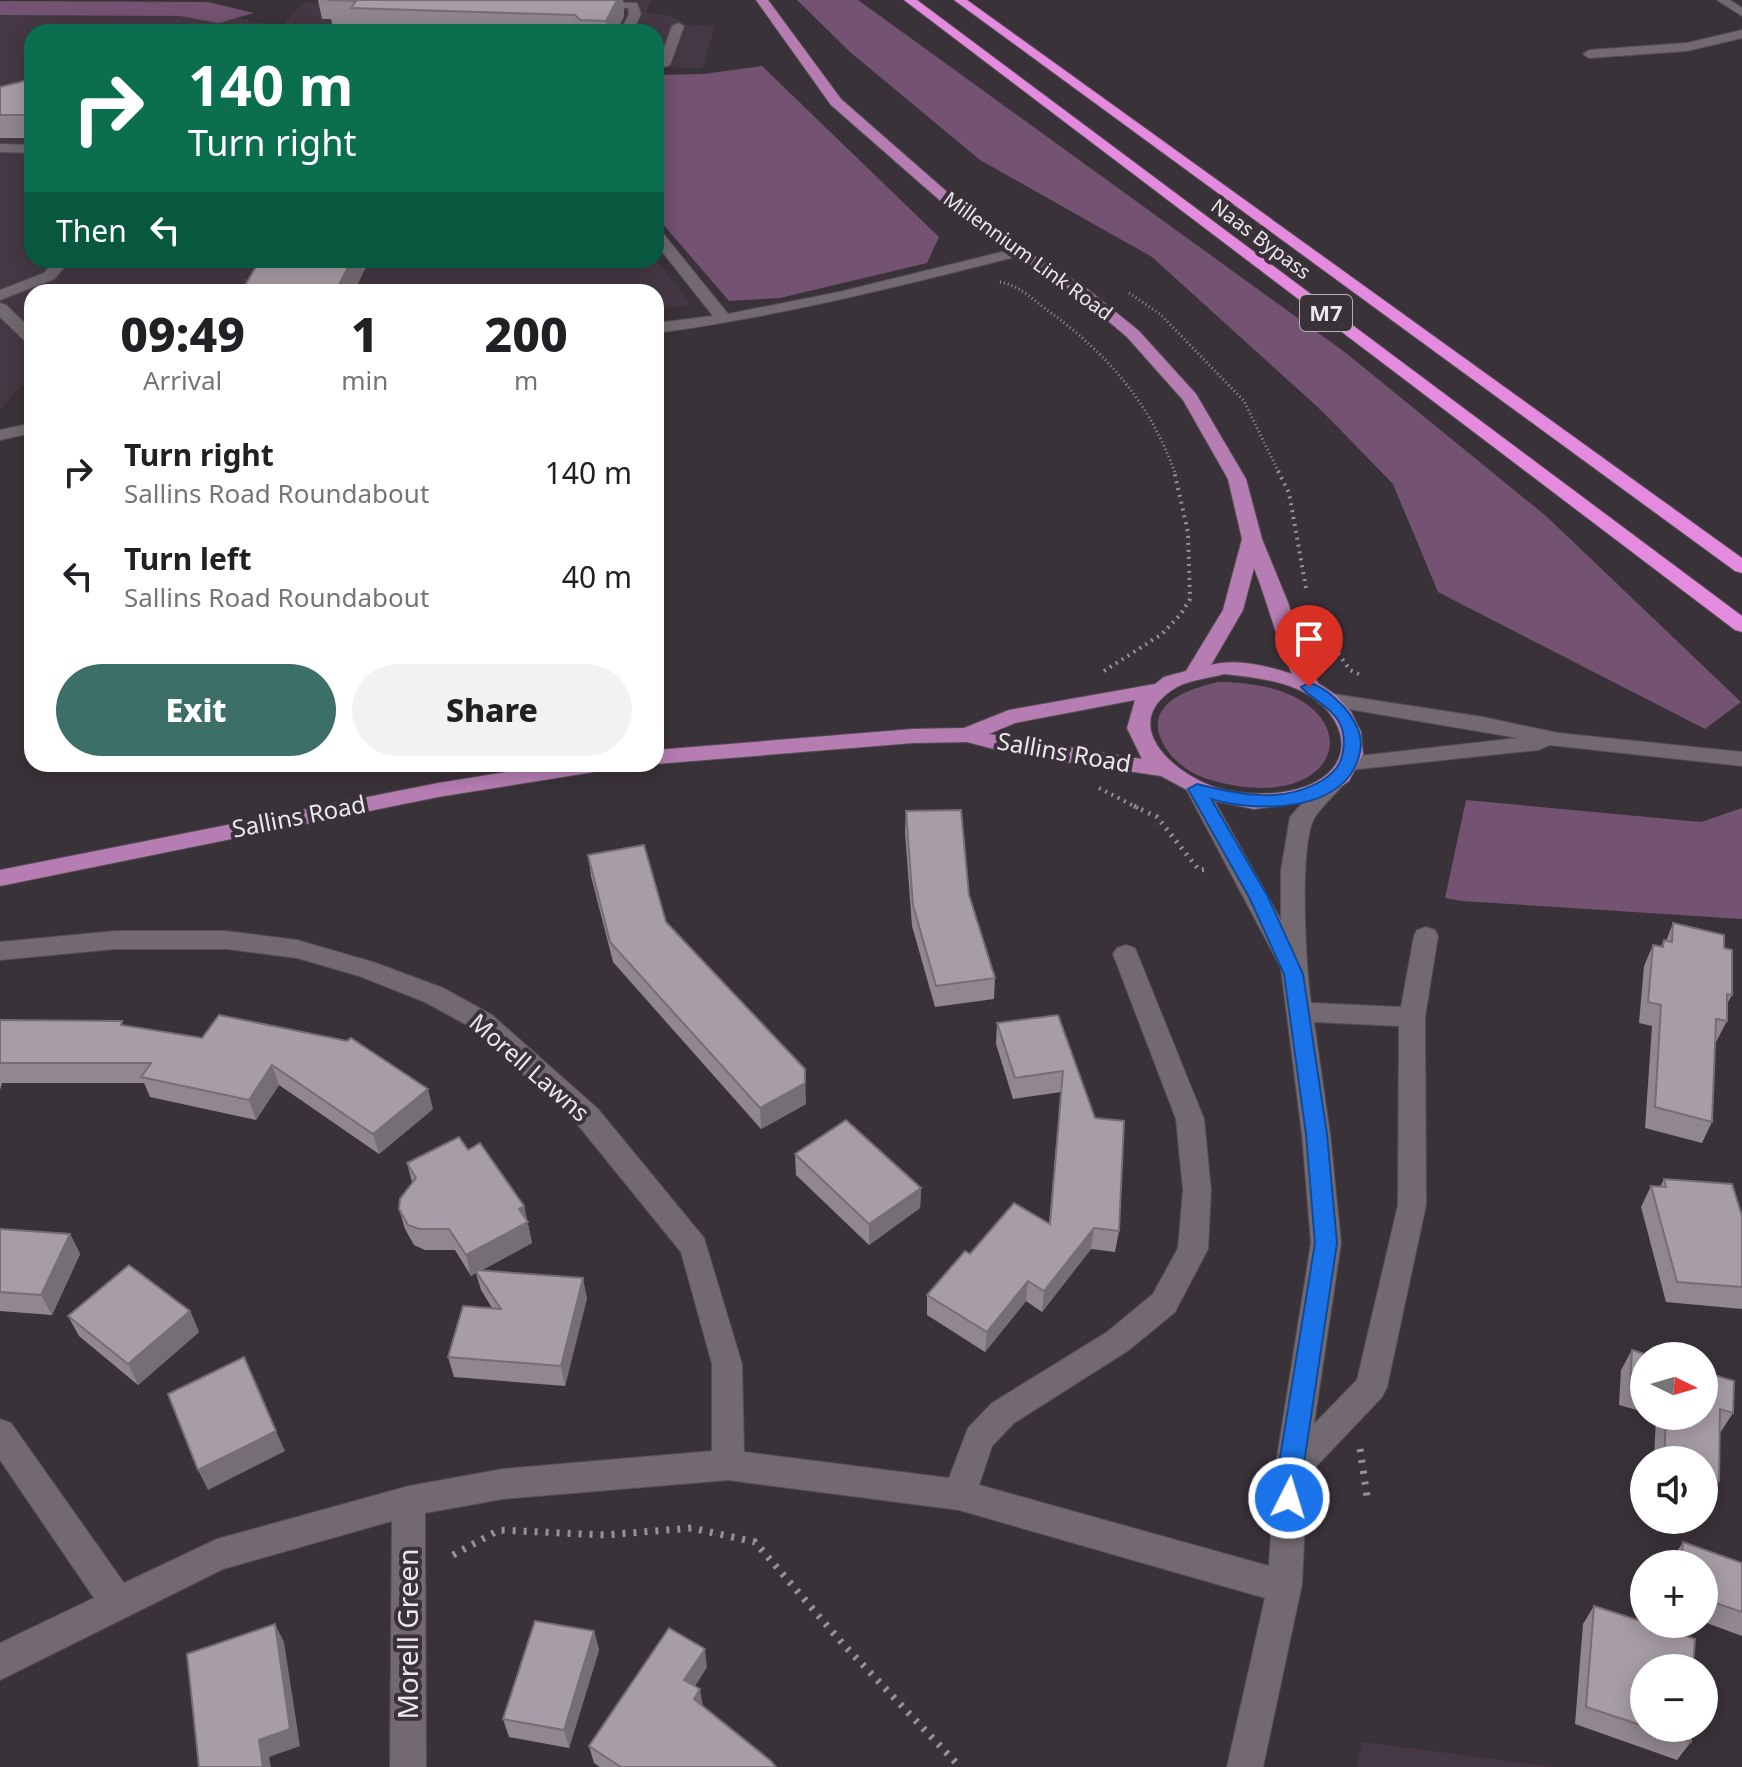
<!DOCTYPE html>
<meta charset="utf-8">
<style>
body{margin:0;font-family:"Noto Sans",sans-serif;background:#f2f2f2;color:#202124;height:100vh;display:flex;flex-direction:column;font-size:30px;white-space:nowrap}
*{box-sizing:border-box;margin:0}
p{font-size:26px;color:#757577}
.icon{flex:none;width:44px;height:44px;fill:none;stroke:currentColor;stroke-width:2;stroke-linecap:round;stroke-linejoin:round}
.map{position:relative;flex:1;overflow:hidden}
.side{position:absolute;left:24px;top:284px;width:640px;height:488px;display:flex;flex-direction:column;background:#fff;border-radius:24px;box-shadow:0 4px 20px #0003}
.side>*{flex:none}
.guide{position:absolute;left:24px;top:24px;width:640px;height:244px;border-radius:24px;box-shadow:0 4px 20px #0003;background:#0b6e4f;color:#fff;overflow:hidden}
.needle{width:52px;rotate:95deg}
.controls{position:absolute;left:1630px;top:1342px;display:grid;gap:16px}
.controls a{display:grid;place-items:center;width:88px;height:88px;border-radius:50%;background:#fff;box-shadow:0 4px 20px #0003;font-size:40px}
.pin{position:absolute;display:grid;place-items:center;width:68px;height:68px;color:#fff;margin:-82px -34px;border-radius:50% 50% 50% 0;rotate:-45deg;box-shadow:0 0 8px #0007}
.pin .icon{rotate:45deg}
.me{position:absolute;width:88px;margin:-44px;rotate:5deg;stroke-linejoin:round;filter:drop-shadow(0 0 6px #0008)}
.turn{display:flex;align-items:center;gap:28px;height:168px;padding:0 32px;font-size:36px}
.turn .icon{width:104px;height:104px;stroke-width:2.5}
.turn b{display:block;font-size:56px;line-height:68px}
.then{display:flex;align-items:center;height:76px;padding:0 32px;background:#0003;gap:16px;font-size:30px}
.eta{display:flex;justify-content:space-evenly;align-items:center;height:136px;text-align:center}
.eta b{font-size:48px;font-weight:800;line-height:56px}
.cta{display:flex;gap:16px;margin-top:auto;padding:16px 32px}
.cta a{flex:1;height:92px;border-radius:48px;background:#3b6f67;color:#fff;font-size:32px;font-weight:800;line-height:92px;text-align:center}
.cta a+a{background:#f2f2f2;color:#202124}
ul{padding:0;list-style:none}
li{display:flex;align-items:center;gap:24px;height:104px;padding:0 32px}
li div{flex:1}
li b{display:block;font-size:30px}
li em{font-style:normal}
.map>svg:first-child{display:block}
</style>
<div class="map">
<svg width="1742" height="1767" viewBox="0 0 1742 1767">
<rect width="100%" height="100%" fill="#3a3239"/>
<g fill="#453844">
<polygon points="411,0 652,0 646,12 670,16 687,25 715,26 702,68 656,67 656,32 32,32 32,260 656,259 691,305 656,309 656,292 32,292 32,383 21,386 0,410 0,9 194,9 281,27 303,3"/>
<polygon points="1362,1742 1554,1767 1357,1767"/>
</g>
<g fill="#745271">
<polygon points="797,0 858,0 1346,353 1546,516 1741,702 1705,729 1438,592 1393,484 1322,411 1152,257 980,160 850,52"/>
<polygon points="0,1 208,2 254,13 219,23 180,16 0,15"/>
<polygon points="762,66 939,237 927,263 780,298 729,301 656,216 656,75 704,74"/>
<path d="M1218 682C1378 682 1357 820 1214 781 1191 775 1169 760 1160 737 1147 701 1193 688 1218 682Z"/>
<polygon points="1466,800 1701,822 1742,808 1742,919 1462,901 1445,898"/>
</g>
<g fill="none" stroke-linecap="round" stroke-linejoin="round">
<defs>
<g id="minor">
<polygon points="1717,0 1730,0 1742,8 1742,16"/>
<polygon points="594,2 637,3 641,14 632,32 620,32 629,14 628,8 590,7 588,5"/>
<polygon points="678,23 684,26 670,65 660,68 658,65 672,26"/>
<polygon points="1742,30 1742,38 1687,51 1589,58 1583,54 1589,50 1687,43"/>
<polygon points="0,144 32,145 32,153 0,152"/>
<path d="M656 230 661 231 728 314 839 292 1018 248 1025 252 1023 255C901 286 781 316 656 333V323L713 316 656 244Z"/>
<polygon points="55,260 71,260 54,279 0,300 0,290 44,273"/>
<polygon points="0,303 6,305 32,330 32,344 26,342 0,317"/>
<polygon points="32,423 32,433 0,440 0,430"/>
<polygon points="1327,693 1483,717 1558,733 1742,752 1742,766 1549,745 1539,750 1349,770 1341,768 1338,763 1341,758 1518,738 1319,704 1316,699"/>
<path d="M1336 772 1344 774 1347 779C1338 793 1324 803 1315 817 1298 844 1306 968 1311 1003L1401 1007 1414 936 1417 930 1426 927 1435 930 1438 936 1425 1017 1426 1205 1387 1387 1382 1397 1307 1476 1302 1584 1263 1767H1227L1265 1598 959 1510 728 1480 503 1499 425 1513 426 1767H390L392 1521 223 1569 0 1680V1643L94 1598 0 1460V1419L11 1423 124 1583 217 1539 409 1486 503 1469 712 1451V1364L681 1252 578 1125 474 1029 425 1002 359 976 297 958 226 949H115L0 960V942L115 931H226L297 940 376 963 443 988 492 1015 598 1109 704 1238 742 1364 744 1452 949 1478 968 1428 992 1403 1107 1332 1153 1294 1178 1248 1183 1190 1176 1119 1113 954 1117 948 1126 945 1135 948 1204 1119 1211 1190 1208 1249 1175 1312 1129 1350 1014 1423 992 1446 979 1485 1269 1566 1275 1470 1311 1243 1302 1134 1281 968 1186 789 1189 784H1205L1281 920V870L1290 817 1328 774ZM1314 1022 1399 1026 1398 1205 1357 1380 1314 1424 1341 1243 1330 1134Z"/>
</g>
<g id="major">
<path d="M756 0H768L841 99 954 198 1023 249 1085 287 1139 331 1196 394 1246 479 1262 539 1289 605 1302 651 1318 683 1336 695 1351 712 1361 732 1363 754 1349 781 1330 794 1300 803 1254 809 1204 799 1161 776 1013 754 967 742 913 743 656 764V750L913 729 964 728 1009 710 1155 684 1164 677 1186 671 1223 610 1242 539 1228 479 1183 400 1127 337 1075 293 1013 255 944 204 831 105ZM1254 568C1268 603 1276 639 1292 674 1267 666 1237 658 1211 665L1243 610ZM1224 674C1252 677 1282 680 1307 694 1348 718 1358 766 1307 786 1281 796 1244 796 1217 788 1172 773 1116 723 1177 687 1190 680 1210 678 1224 674ZM1135 700 1127 728 1142 759 989 734 1015 723Z"/>
<polygon points="556,764 611,764 608,769 600,771 438,797 0,886 0,870 438,783"/>
</g>
<g id="highway">
<polygon points="904,0 917,0 1742,616 1742,632 1735,630"/>
<polygon points="954,0 967,0 1742,558 1742,573 1735,571"/>
</g>
</defs>
<use href="#minor" stroke="#564e55" stroke-width="2"/>
<use href="#major" stroke="#564e55" stroke-width="2"/>
<use href="#highway" stroke="#564e55" stroke-width="2"/>
<g stroke="#989298" stroke-width="3" stroke-dasharray="1 3" stroke-linecap="butt">
<path d="M1000 282C1019 285 1032 299 1047 310 1107 353 1150 403 1175 473"/>
<polyline points="1129,293 1160,314 1244,401 1279,473"/>
</g>
<g stroke="#989298" stroke-width="4" stroke-dasharray="2 5" stroke-linecap="butt">
<polyline points="1278,471 1289,493 1306,588"/>
<polyline points="1318,625 1350,670 1363,676"/>
<polyline points="1104,671 1162,634 1181,614 1190,599 1188,532 1174,471"/>
<polyline points="1099,788 1138,808"/>
</g>
<polyline stroke="#989298" stroke-width="5" stroke-dasharray="2 6" stroke-linecap="butt" points="1134,806 1157,817 1199,870 1209,869"/>
<g stroke="#989298" stroke-width="7" stroke-dasharray="3 8" stroke-linecap="butt">
<polyline points="1360,1449 1368,1503"/>
<polyline points="453,1555 499,1530 604,1535 692,1528 755,1542 843,1644 960,1767"/>
</g>
<use href="#minor" fill="#726971" fill-rule="evenodd"/>
<use href="#major" fill="#b67db3" fill-rule="evenodd"/>
<use href="#highway" fill="#e48adf" fill-rule="evenodd"/>
</g>
<g fill="#90878f">
<polygon points="318,0 623,0 624,16 616,32 355,32 354,27 333,27 331,19 322,19"/>
<polygon points="32,79 32,138 0,138 0,87"/>
<polygon points="906,811 995,978 994,999 935,1007 912,926 905,832"/>
<polygon points="588,855 666,922 806,1104 761,1129 613,962 591,876"/>
<polygon points="1673,923 1724,948 1732,995 1727,1004 1727,1021 1716,1042 1715,1042 1712,1122 1702,1143 1645,1128 1652,1026 1639,1023 1644,966 1653,945 1661,947 1664,940 1666,941"/>
<polygon points="1058,1015 1119,1231 1115,1252 1091,1249 1042,1312 1026,1301 985,1352 927,1315 927,1295 970,1254 1049,1224 1061,1092 1013,1099 996,1044 997,1023"/>
<polygon points="0,1020 124,1026 433,1109 379,1154 279,1085 256,1120 150,1097 144,1083 2,1083 0,1090"/>
<polygon points="468,1150 524,1206 532,1243 482,1270 587,1298 565,1386 454,1377 448,1357 492,1308 481,1290 476,1273 471,1276 455,1250 425,1250 414,1245 405,1229 399,1209 412,1182 407,1163"/>
<polygon points="795,1154 921,1188 920,1208 869,1245 796,1175"/>
<polygon points="1664,1179 1742,1216 1742,1309 1666,1302 1641,1207 1651,1186 1660,1187"/>
<polygon points="0,1229 70,1234 80,1254 52,1315 0,1311"/>
<polygon points="190,1311 199,1332 138,1385 79,1336 68,1316"/>
<polygon points="1632,1350 1644,1356 1644,1412 1619,1405 1621,1370"/>
<polygon points="1704,1372 1733,1413 1720,1433 1719,1481 1706,1500 1704,1500 1704,1460 1654,1460 1656,1416 1704,1416"/>
<polygon points="1683,1542 1742,1563 1742,1636 1704,1622 1704,1564 1670,1564 1671,1561"/>
<polygon points="1594,1606 1644,1668 1644,1728 1691,1728 1691,1742 1677,1760 1575,1724 1583,1624"/>
<polygon points="594,1631 599,1650 569,1748 509,1737 503,1719"/>
<polygon points="707,1667 695,1686 703,1707 776,1767 600,1767 594,1763 589,1746"/>
</g>
<g fill="#756e74">
<polygon points="616,0 623,0 624,16 616,32 607,32 606,21"/>
<polygon points="352,260 369,260 369,261 354,292 335,292"/>
<polygon points="272,1065 279,1085 256,1120 249,1100"/>
<polygon points="805,1069 806,1104 761,1129 760,1108"/>
<polygon points="428,1089 433,1109 379,1154 373,1134"/>
<polygon points="921,1188 920,1208 869,1245 869,1224"/>
<polygon points="524,1206 532,1243 477,1273 475,1270 476,1273 471,1276 466,1255 519,1209"/>
<polygon points="1094,1228 1091,1249 1042,1312 1044,1291"/>
<polygon points="70,1234 80,1254 52,1315 41,1295"/>
<polygon points="583,1278 587,1298 565,1386 561,1366"/>
<polygon points="1028,1281 1026,1301 985,1352 987,1332"/>
<polygon points="190,1311 199,1332 138,1385 128,1364"/>
<polygon points="276,1431 285,1451 208,1490 198,1470"/>
<polygon points="275,1624 284,1642 300,1746 269,1757 271,1767 263,1767 259,1740"/>
<polygon points="594,1631 599,1650 569,1748 564,1730"/>
<polygon points="705,1649 707,1667 687,1698 684,1680"/>
<polygon points="700,1689 703,1707 694,1699"/>
</g>
<g fill="#a79da6" stroke="#756e74" stroke-width="2">
<polygon points="327,0 617,0 606,21 580,20 575,15 351,8 356,1"/>
<polygon points="32,79 32,115 0,115 0,87"/>
<polygon points="260,260 352,260 335,292 241,292"/>
<polygon points="961,810 969,895 995,978 936,986 913,905 906,811"/>
<polygon points="644,845 666,922 805,1069 805,1083 760,1108 610,942 588,855"/>
<polygon points="1673,923 1724,935 1724,948 1732,950 1732,995 1727,994 1727,1021 1716,1019 1712,1122 1655,1107 1661,1005 1648,1002 1653,945 1663,947 1664,940 1672,942"/>
<polygon points="219,1015 347,1041 351,1038 428,1089 373,1134 272,1065 249,1100 141,1077 151,1063 0,1063 0,1020 122,1021 121,1025 202,1038"/>
<polygon points="1058,1015 1095,1118 1124,1121 1119,1231 1094,1228 1044,1291 1028,1281 987,1332 927,1295 965,1251 970,1254 1014,1203 1050,1224 1063,1071 1015,1078 997,1023"/>
<polygon points="846,1120 921,1188 869,1224 795,1154"/>
<polygon points="459,1137 468,1150 480,1143 524,1206 519,1209 528,1222 466,1255 449,1229 419,1229 408,1225 399,1209 400,1199 416,1178 407,1163"/>
<polygon points="1664,1179 1732,1184 1742,1216 1742,1287 1677,1282 1651,1186 1666,1187"/>
<polygon points="0,1229 70,1234 41,1295 0,1292"/>
<polygon points="129,1265 190,1311 128,1364 68,1316"/>
<polygon points="475,1270 583,1278 561,1366 448,1357 463,1306 501,1309"/>
<polygon points="1632,1350 1651,1356 1644,1356 1644,1389 1630,1385"/>
<polygon points="244,1357 276,1431 198,1470 168,1394"/>
<polygon points="1704,1372 1734,1381 1733,1413 1720,1409 1719,1481 1704,1477 1704,1460 1664,1460 1666,1416 1704,1416"/>
<polygon points="1683,1542 1742,1563 1742,1612 1704,1599 1704,1564 1681,1564"/>
<polygon points="1594,1606 1644,1622 1644,1624 1650,1624 1695,1639 1693,1668 1644,1668 1644,1726 1586,1707"/>
<polygon points="535,1621 594,1631 564,1730 503,1719"/>
<polygon points="275,1624 290,1729 259,1740 263,1767 199,1767 187,1654"/>
<polygon points="669,1628 705,1649 684,1680 700,1689 694,1699 771,1761 776,1767 621,1767 589,1746"/>
<polygon points="1649,1728 1691,1728 1691,1742"/>
</g>
<path fill="#1a73e8" stroke="#114b97" stroke-width="2" d="M1309 683C1323 686 1334 697 1344 707 1355 720 1364 735 1360 752 1348 813 1258 813 1211 799L1268 897 1303 974 1327 1134 1337 1243 1303 1470 1302 1498 1298 1506 1289 1510 1280 1506 1277 1498 1278 1470 1315 1243 1306 1134 1284 974 1249 897 1188 789 1197 784C1240 795 1283 804 1323 780 1332 774 1340 766 1342 756 1345 744 1345 732 1338 720 1329 706 1312 699 1301 687Z"/>
<g text-anchor="middle" stroke-width="8" stroke-linejoin="round" paint-order="stroke">
<g font-size="20" fill="#ebe6eb" stroke="#3a3239">
<text transform="translate(1261 239) rotate(37)" y="7">Naas Bypass</text>
<text transform="translate(1028 256) rotate(36)" y="7">Millennium Link Road</text>
</g>
<rect fill="#3a3239" stroke="#b6b0b6" stroke-width="2" x="1300" y="295" width="52" height="36" rx="6"/>
<g font-size="22" font-weight="bold" fill="#ebe6eb">
<text x="1326" y="321">M7</text>
</g>
<g font-size="24" fill="#ebe6eb" stroke="#3a3239">
<text transform="translate(1064 753) rotate(10)" y="8">Sallins Road</text>
<text transform="translate(299 817) rotate(-11)" y="8">Sallins Road</text>
<text transform="translate(529 1068) rotate(41)" y="8">Morell Lawns</text>
</g>
<g font-size="28" fill="#ebe6eb" stroke="#3a3239">
<text transform="translate(408 1634) rotate(-90)" y="10">Morell Green</text>
</g>
</g>
</svg>
<div class="controls">
<a><svg class="needle" viewBox="-14 -14 28 28"><path d="M0-13l5 13h-10z" fill="#e53935"/><path d="M0 13l5-13h-10z" fill="#757577"/></svg></a>
<a><svg class="icon" aria-label="sound" viewBox="0 0 24 24"><path d="M4 9h4l5-4v14l-5-4H4zM17 9q2 3 0 6"/></svg></a>
<a>+</a>
<a>−</a>
</div>
<div class="pin" style="left:1309px;top:687px;background:#d93025"><svg class="icon" aria-label="arrive" viewBox="0 0 24 24"><path d="M6 21V4h12l-3 4 3 4H6"/></svg></div>
<svg class="me" style="left:1289px;top:1498px" viewBox="-20 -20 40 40"><circle r="17" fill="#1a73e8" stroke="#fff" stroke-width="3"/><path d="M0-11L8 9 0 5-8 9z" fill="#fff"/></svg>
<div class="guide">
<div class="turn"><svg class="icon" aria-label="right" viewBox="0 0 24 24"><path d="M7 20v-9h11M14 6l5 5-5 5"/></svg><div><b>140 m</b>Turn right</div></div>
<div class="then">Then<svg class="icon" aria-label="left" viewBox="0 0 24 24"><path d="M17 20v-9H6M10 6l-5 5 5 5"/></svg></div>
</div>
<section class="side">
<div class="eta">
<div><b>09:49</b><p>Arrival</p></div>
<div><b>1</b><p>min</p></div>
<div><b>200</b><p>m</p></div>
</div>
<ul>
<li><svg class="icon" aria-label="right" viewBox="0 0 24 24"><path d="M7 20v-9h11M14 6l5 5-5 5"/></svg><div><b>Turn right</b><p>Sallins Road Roundabout</p></div><em>140 m</em></li>
<li><svg class="icon" aria-label="left" viewBox="0 0 24 24"><path d="M17 20v-9H6M10 6l-5 5 5 5"/></svg><div><b>Turn left</b><p>Sallins Road Roundabout</p></div><em>40 m</em></li>
</ul>
<div class="cta"><a>Exit</a><a>Share</a></div>
</section>
</div>
